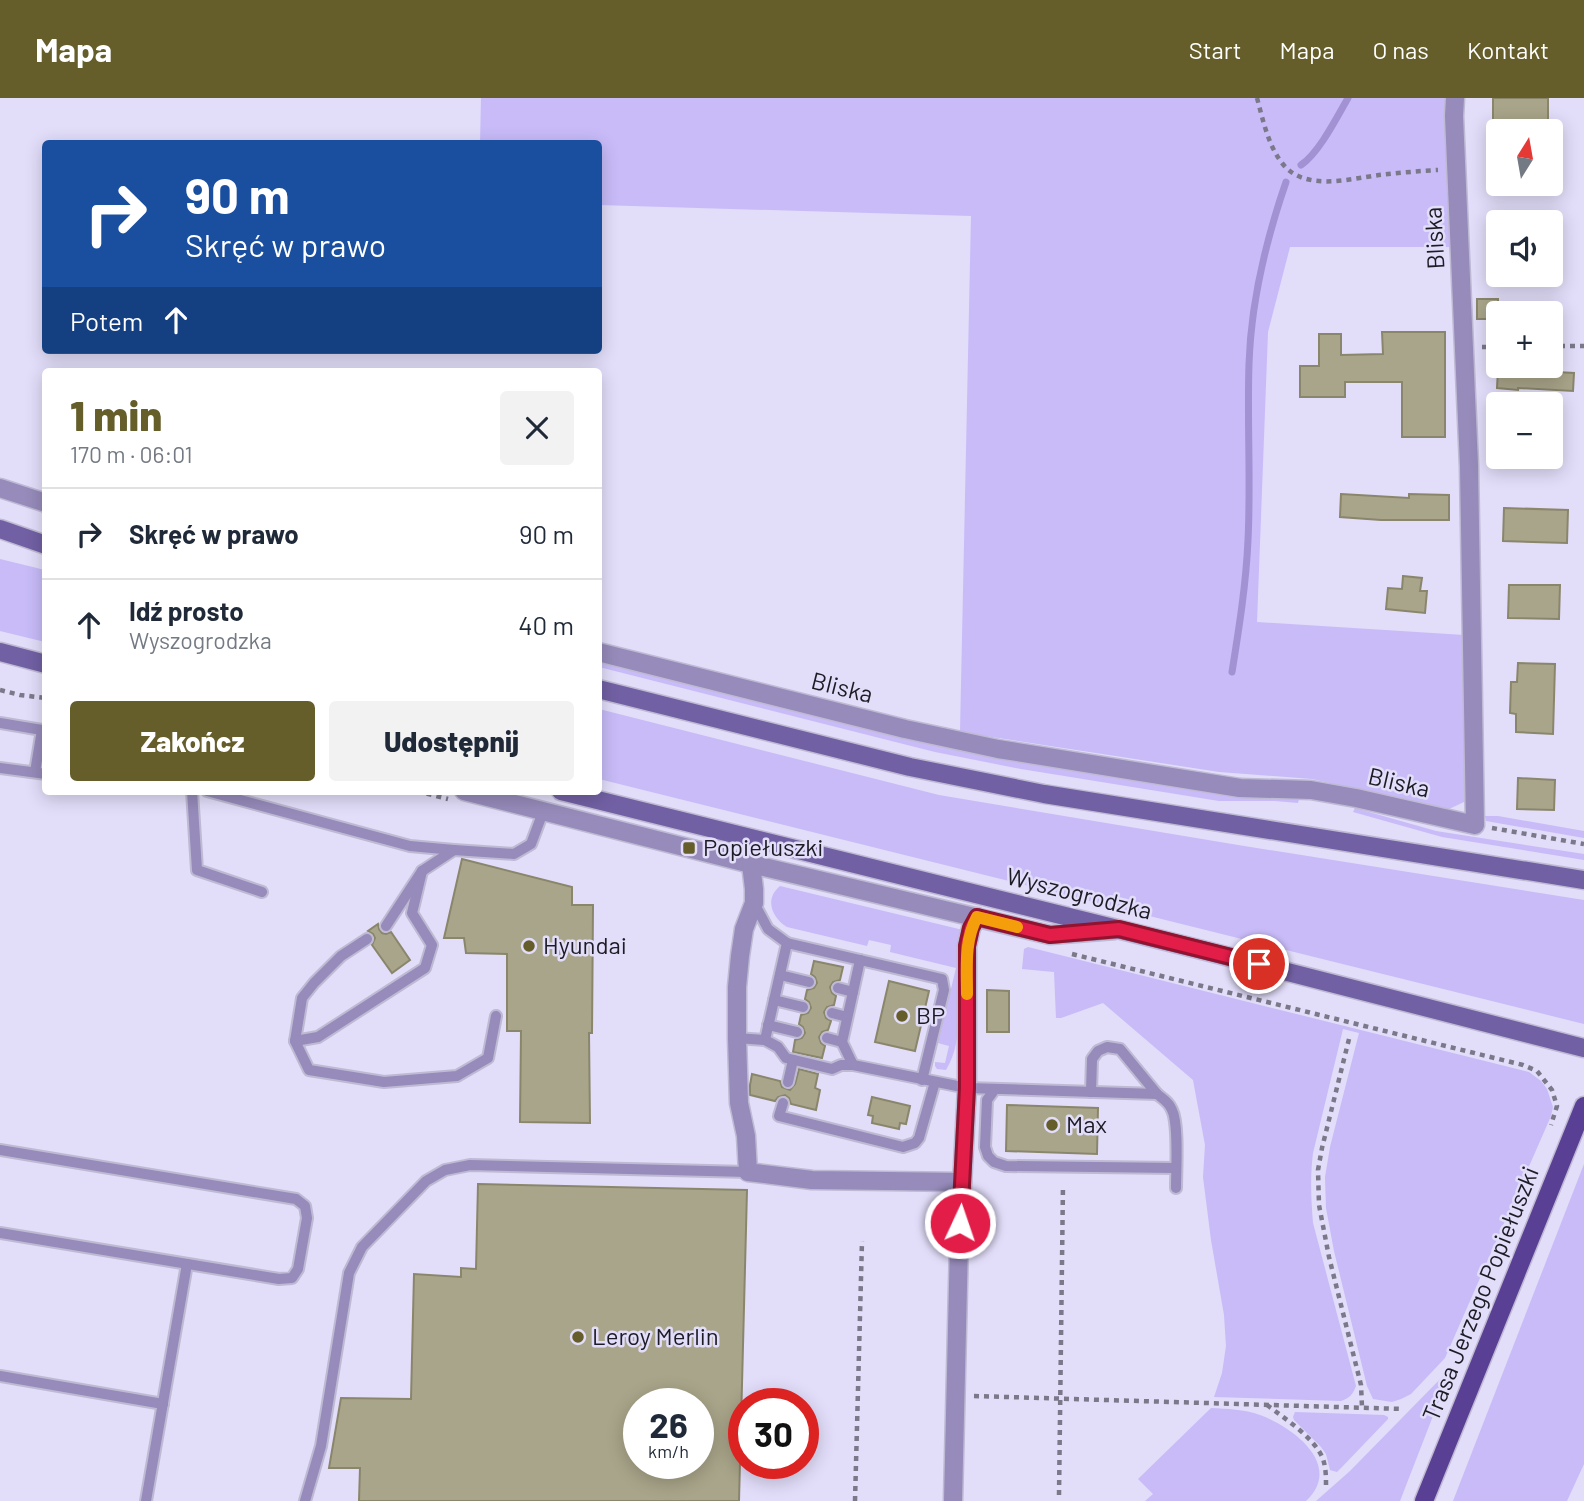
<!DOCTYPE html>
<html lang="pl">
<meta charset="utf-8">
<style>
body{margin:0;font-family:Barlow,sans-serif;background:#f2f2f3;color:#1f2937;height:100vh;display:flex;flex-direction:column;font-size:26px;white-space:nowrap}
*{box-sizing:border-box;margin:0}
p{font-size:23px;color:#747a83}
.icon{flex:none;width:38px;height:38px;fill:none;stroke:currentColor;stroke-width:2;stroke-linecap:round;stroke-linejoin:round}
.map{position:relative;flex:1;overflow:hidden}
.details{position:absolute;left:42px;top:270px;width:560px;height:427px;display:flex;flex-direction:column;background:#fff;border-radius:7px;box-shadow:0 4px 18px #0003}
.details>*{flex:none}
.banner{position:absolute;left:42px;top:42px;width:560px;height:214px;border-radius:7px;box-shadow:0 4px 18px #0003;background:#1a4fa0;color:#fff;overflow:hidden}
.needle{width:46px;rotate:11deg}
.fabs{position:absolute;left:1486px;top:21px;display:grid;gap:14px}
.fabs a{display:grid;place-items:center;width:77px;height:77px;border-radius:7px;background:#fff;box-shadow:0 4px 18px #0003;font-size:35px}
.speed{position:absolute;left:623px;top:1290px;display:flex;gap:14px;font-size:35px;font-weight:700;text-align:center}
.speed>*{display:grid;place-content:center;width:91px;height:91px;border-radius:50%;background:#fff;box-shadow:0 4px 18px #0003;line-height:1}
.speed small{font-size:18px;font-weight:400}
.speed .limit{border:10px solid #d22;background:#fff;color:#111}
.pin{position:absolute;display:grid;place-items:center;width:60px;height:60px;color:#fff;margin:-30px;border:4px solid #fff;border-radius:50%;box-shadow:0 2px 7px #0007}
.me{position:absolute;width:77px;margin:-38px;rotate:3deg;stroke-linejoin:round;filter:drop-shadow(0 0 5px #0008)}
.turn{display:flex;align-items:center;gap:24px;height:147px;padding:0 28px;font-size:32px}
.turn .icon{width:91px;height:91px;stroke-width:2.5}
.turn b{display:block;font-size:49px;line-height:60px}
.then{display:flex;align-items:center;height:66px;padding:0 28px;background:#0003;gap:14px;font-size:26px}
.round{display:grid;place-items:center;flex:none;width:74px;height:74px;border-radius:7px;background:#f2f2f3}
.summary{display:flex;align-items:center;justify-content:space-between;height:119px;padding:0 28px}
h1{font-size:42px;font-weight:800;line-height:52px;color:#655d2a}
.button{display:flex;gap:14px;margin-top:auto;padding:14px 28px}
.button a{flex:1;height:80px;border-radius:7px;background:#655d2a;color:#fff;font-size:28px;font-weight:800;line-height:80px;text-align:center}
.button a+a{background:#f2f2f3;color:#1f2937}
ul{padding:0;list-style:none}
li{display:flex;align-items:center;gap:21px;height:91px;padding:0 28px;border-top:2px solid #e0e1e3}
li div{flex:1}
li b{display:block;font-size:26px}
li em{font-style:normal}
header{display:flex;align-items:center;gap:42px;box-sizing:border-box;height:98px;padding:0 35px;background:#655d2a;color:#fff}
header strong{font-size:33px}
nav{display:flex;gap:38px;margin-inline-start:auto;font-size:24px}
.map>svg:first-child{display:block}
</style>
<header>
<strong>Mapa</strong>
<nav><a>Start</a><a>Mapa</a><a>O nas</a><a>Kontakt</a></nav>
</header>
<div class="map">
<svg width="1584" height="1403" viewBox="0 0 1584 1403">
<rect width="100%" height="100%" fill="#e2ddf9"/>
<g fill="#c8bbf8">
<polygon points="481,0 1447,0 1453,149 1290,149 1268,234 1257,524 1464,537 1467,664 1466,703 1447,712 1312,681 1219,674 960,634 971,118 599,107 598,46 480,46"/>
<polygon points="0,461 45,472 45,544 0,533"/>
<polygon points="598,564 872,632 1001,661 1218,696 1299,701 1298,705 1275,703 1219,703 1021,671 935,654 599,569"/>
<polygon points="599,611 939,697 1238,747 1584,802 1584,926 599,681"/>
<polygon points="1355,710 1436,733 1584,756 1584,762 1442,739 1353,714"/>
<polygon points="1485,718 1498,718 1584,733 1584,740 1486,723"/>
<path d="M780 788 963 832C962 848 960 865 959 881 957 913 963 944 946 972L937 971 935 968V964L945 965 949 948 938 945 956 870 890 854 891 847 869 842 867 848 787 829C772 820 764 801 780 788Z"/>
<path d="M1028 849 1529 974 1541 983 1547 991 1553 1009 1551 1018 1445 1260 1411 1296 1401 1301 1392 1304 1373 1301 1367 1288 1334 1153 1326 1110 1325 1079 1330 1049 1359 935 1343 931 1313 1055C1310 1079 1311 1101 1313 1125L1356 1288C1353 1296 1350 1300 1341 1303L1214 1299 1222 1275 1226 1248 1224 1217 1211 1142 1203 1079 1205 1047 1193 982 1103 905 1061 920H1056L1054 874 1022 871 1024 851Z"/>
<polygon points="1584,1066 1584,1366 1567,1403 1453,1403"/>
<polygon points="1452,1269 1400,1403 1316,1403 1350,1373"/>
<path d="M1211 1310C1227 1311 1244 1311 1260 1317 1293 1329 1344 1367 1306 1403H1145L1153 1396 1138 1381Z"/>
<polygon points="1295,1314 1384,1317 1388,1319 1388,1321 1341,1370 1337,1374 1330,1372 1326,1356 1321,1349 1294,1322 1293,1319"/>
</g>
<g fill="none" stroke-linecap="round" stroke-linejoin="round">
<g stroke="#a292d3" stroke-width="7">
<path d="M1301 67C1319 55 1337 19 1348 0"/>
<path d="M1232 574C1239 530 1246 487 1248 442 1251 383 1247 324 1249 266 1251 204 1266 142 1286 84"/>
</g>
</g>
<g fill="#a9a58a" stroke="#8a866c" stroke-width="2" fill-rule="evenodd">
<rect x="1493" y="0" width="55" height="22"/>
<rect x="1477" y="201" width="21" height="20"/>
<polygon points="1382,234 1445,234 1445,339 1402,339 1402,284 1345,284 1345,299 1300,299 1300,268 1319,268 1319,236 1341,236 1341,257 1383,256"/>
<polygon points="1498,271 1574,275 1573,293 1518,290 1518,292 1497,290"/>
<polygon points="1341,396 1409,400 1409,396 1449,397 1449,422 1381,422 1340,419"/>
<polygon points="1504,410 1568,412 1567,445 1503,443"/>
<polygon points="1403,478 1422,480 1420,493 1427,493 1425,515 1386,511 1388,490 1402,491"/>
<polygon points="1509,487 1560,487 1559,521 1508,520"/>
<polygon points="1518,565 1555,566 1553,636 1516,634 1516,616 1510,615 1511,584 1517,584"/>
<polygon points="1518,680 1555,682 1554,712 1517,711"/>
<polygon points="462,761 572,789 572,807 593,807 592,935 589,935 590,1025 520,1024 521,933 507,933 507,856 466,855 464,840 444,840"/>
<polygon points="378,826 379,831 382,835 386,836 391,834 410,862 392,875 372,847 375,840 373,836 368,833"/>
<polygon points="814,863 843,869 840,882 833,884 830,889 832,895 836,898 834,907 827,909 824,914 826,920 831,923 828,932 822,934 819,939 821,945 825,948 822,960 793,954 795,942 802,940 805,935 803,929 799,926 801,917 808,915 811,910 809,904 805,901 807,892 814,890 817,885 815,879 811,876"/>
<polygon points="889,883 929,893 915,953 875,944"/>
<polygon points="987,892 1009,893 1009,934 987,934"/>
<polygon points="799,971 818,976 815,990 820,992 816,1012 791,1006 789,1000 785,997 778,999 775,1003 750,997 750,987 752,976 780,983 782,989 790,992 795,986"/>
<polygon points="872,999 910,1008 906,1026 900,1025 899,1031 872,1025 873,1018 868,1017"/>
<polygon points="1007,1007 1098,1010 1097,1056 1006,1053"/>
<path d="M478 1086 747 1092 739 1403H359L360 1370H329L341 1300 411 1301 414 1176 461 1179V1170L476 1171ZM639 1306H698V1365H639Z"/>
</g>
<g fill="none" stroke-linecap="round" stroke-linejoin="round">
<defs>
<g id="lane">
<polyline points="0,625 42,632 35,674"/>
<polyline points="0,670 46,676"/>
<polyline points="192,693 197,772 262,794"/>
<polyline points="207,693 410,748 454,752"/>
<path d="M754 805 768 831 787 845 765 942 778 949 786 960 832 971 841 967H853L967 990 1157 996C1163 1001 1169 1004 1172 1012 1179 1026 1176 1072 1176 1090"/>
<polyline points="386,828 422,773 454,752 514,756 531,746 543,714"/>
<polyline points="367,841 341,858 314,885 302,900 295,943 309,972 384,984 457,978 488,960 496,918"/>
<polyline points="787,845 942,881 944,892 922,982"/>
<polyline points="780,877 809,884"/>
<polyline points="838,890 853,894"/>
<polyline points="774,902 803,909"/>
<polyline points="832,915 847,919"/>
<polyline points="768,927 797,934"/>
<polyline points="737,940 765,942"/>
<polyline points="827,940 842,944"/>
<polyline points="295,943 318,939 425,870 432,847 412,815 422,773"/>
<polyline points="853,967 842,944 860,862"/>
<polyline points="788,984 793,962"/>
<polyline points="995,991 987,1002 985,1049 988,1058 994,1064 1006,1068 1176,1070"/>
<polyline points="1091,994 1092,961 1098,953 1107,949 1120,951 1157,996"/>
<polyline points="783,1005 779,1018 903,1049 915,1045 919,1040 935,984"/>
<polyline points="0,1052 296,1101 305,1108 307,1120 298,1171 292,1180 279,1181 0,1135"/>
<polyline points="0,1278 163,1306"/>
<polyline points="146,1403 187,1166"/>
<polyline points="305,1403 321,1348 349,1175 362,1149 426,1083 445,1072 470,1067 748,1074"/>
</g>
<g id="street">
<polyline points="0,390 46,405"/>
<polyline points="598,554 905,631 998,651 1240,690 1311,692 1356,700 1475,727 1469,368 1454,18 1455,0"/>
<polyline points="464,693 751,766 1050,837 1115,832"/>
<polyline points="751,766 754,791 754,805 744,831 740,858 737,889 737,940 739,1005 746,1038 748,1074 812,1082 962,1084"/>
<polyline points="953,1403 959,1145 967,990 967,848 971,830 977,819"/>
</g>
<g id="secondary">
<polyline points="0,431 46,447"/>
<polyline points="0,554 46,566"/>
<polyline points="598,591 910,669 1044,696 1584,782"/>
<polyline points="561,693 1206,853 1584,950"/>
</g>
<polyline id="primary" points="1424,1403 1584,1008"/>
</defs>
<use href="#lane" stroke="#bfbad3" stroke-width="14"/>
<use href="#street" stroke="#bfbad3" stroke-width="21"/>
<use href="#secondary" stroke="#bfbad3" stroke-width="21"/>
<use href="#primary" stroke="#bfbad3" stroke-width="21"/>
<g stroke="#7b788a" stroke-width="4.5" stroke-dasharray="5 5" stroke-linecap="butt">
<path d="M1257 0C1263 22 1268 47 1282 65 1304 94 1349 81 1379 77 1398 75 1418 73 1438 72"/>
<polyline points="1550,248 1584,248"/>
<polyline points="1482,249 1498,249"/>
<polyline points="0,592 20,597 46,600"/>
<polyline points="417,693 448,701"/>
<polyline points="1492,730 1584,746"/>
<polyline points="1072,856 1523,967 1537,973 1552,992 1557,1008 1551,1027"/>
<polyline points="1349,941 1322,1050 1318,1072 1319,1107 1329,1159 1361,1287 1362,1309"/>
<polyline points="974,1298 1403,1311"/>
<polyline points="791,1306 792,1295"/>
<path d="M1267 1307C1284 1320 1315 1340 1323 1361 1326 1370 1326 1379 1326 1388"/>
<polyline points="750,1370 789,1372 789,1365"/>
<polyline points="1059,1397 1063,1087"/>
<polyline points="855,1403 862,1143"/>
</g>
<use href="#lane" stroke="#968bba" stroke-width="10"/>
<use href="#street" stroke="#968bba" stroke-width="18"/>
<use href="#secondary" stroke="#7260a4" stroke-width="18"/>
<use href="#primary" stroke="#5a4094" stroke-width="18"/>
</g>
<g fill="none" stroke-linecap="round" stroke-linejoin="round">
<defs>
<polyline id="route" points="960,1125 967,990 967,848 971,830 977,819 1050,837 1119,831 1259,866"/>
</defs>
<use href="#route" stroke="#92132f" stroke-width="18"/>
<use href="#route" stroke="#e11d48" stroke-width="12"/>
<path stroke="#f59e0b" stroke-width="12" d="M967 896C967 870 964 843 977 819L1017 829"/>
</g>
<g fill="#655d2a" stroke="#e2ddf9" stroke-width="2.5">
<rect x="682" y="743" width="14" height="14" rx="3.5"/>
<circle cx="529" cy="848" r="7"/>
<circle cx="902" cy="918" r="7"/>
<circle cx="1052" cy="1027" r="7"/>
<circle cx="578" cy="1239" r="7"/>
</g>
<g text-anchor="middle" stroke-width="5" stroke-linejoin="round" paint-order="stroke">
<g font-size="24" fill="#1d1b25" stroke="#e2ddf9">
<text transform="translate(1435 140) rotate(-93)" y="8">Bliska</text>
<text transform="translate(842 590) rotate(14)" y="8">Bliska</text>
<text transform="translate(1399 685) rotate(13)" y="8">Bliska</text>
<text transform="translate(1079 796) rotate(14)" y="8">Wyszogrodzka</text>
<text transform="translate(1481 1196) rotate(-68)" y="8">Trasa Jerzego Popiełuszki</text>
</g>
<g font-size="24" fill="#1d1b25" stroke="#e2ddf9" text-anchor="start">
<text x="703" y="758">Popiełuszki</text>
<text x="543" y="856">Hyundai</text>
<text x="916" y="926">BP</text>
<text x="1066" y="1035">Max</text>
<text x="592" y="1247">Leroy Merlin</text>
</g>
</g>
</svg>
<div class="fabs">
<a><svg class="needle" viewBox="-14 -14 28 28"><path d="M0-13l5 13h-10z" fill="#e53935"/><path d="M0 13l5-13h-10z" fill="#747a83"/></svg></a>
<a><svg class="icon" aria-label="sound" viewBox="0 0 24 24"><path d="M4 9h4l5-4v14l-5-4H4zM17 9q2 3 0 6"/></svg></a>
<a>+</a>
<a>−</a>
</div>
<div class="speed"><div>26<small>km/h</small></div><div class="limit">30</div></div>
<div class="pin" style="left:1259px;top:866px;background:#d93025"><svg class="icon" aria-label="arrive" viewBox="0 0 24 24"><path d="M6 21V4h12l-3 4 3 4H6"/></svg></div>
<svg class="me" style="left:960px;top:1125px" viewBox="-20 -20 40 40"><circle r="17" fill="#e11d48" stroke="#fff" stroke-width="3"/><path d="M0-11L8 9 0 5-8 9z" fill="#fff"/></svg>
<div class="banner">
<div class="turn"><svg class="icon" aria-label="right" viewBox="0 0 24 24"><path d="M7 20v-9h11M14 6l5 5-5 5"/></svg><div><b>90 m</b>Skręć w prawo</div></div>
<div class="then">Potem<svg class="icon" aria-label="ahead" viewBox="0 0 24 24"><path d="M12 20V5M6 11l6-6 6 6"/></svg></div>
</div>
<section class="details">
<div class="summary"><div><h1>1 min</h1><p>170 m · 06:01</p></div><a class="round"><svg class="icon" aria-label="close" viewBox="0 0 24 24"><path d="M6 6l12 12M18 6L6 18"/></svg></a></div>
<ul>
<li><svg class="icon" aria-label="right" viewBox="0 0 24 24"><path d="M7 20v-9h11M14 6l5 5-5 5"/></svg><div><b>Skręć w prawo</b></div><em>90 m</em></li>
<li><svg class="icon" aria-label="ahead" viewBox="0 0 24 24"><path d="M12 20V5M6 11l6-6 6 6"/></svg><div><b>Idź prosto</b><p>Wyszogrodzka</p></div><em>40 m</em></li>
</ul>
<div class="button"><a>Zakończ</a><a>Udostępnij</a></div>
</section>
</div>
